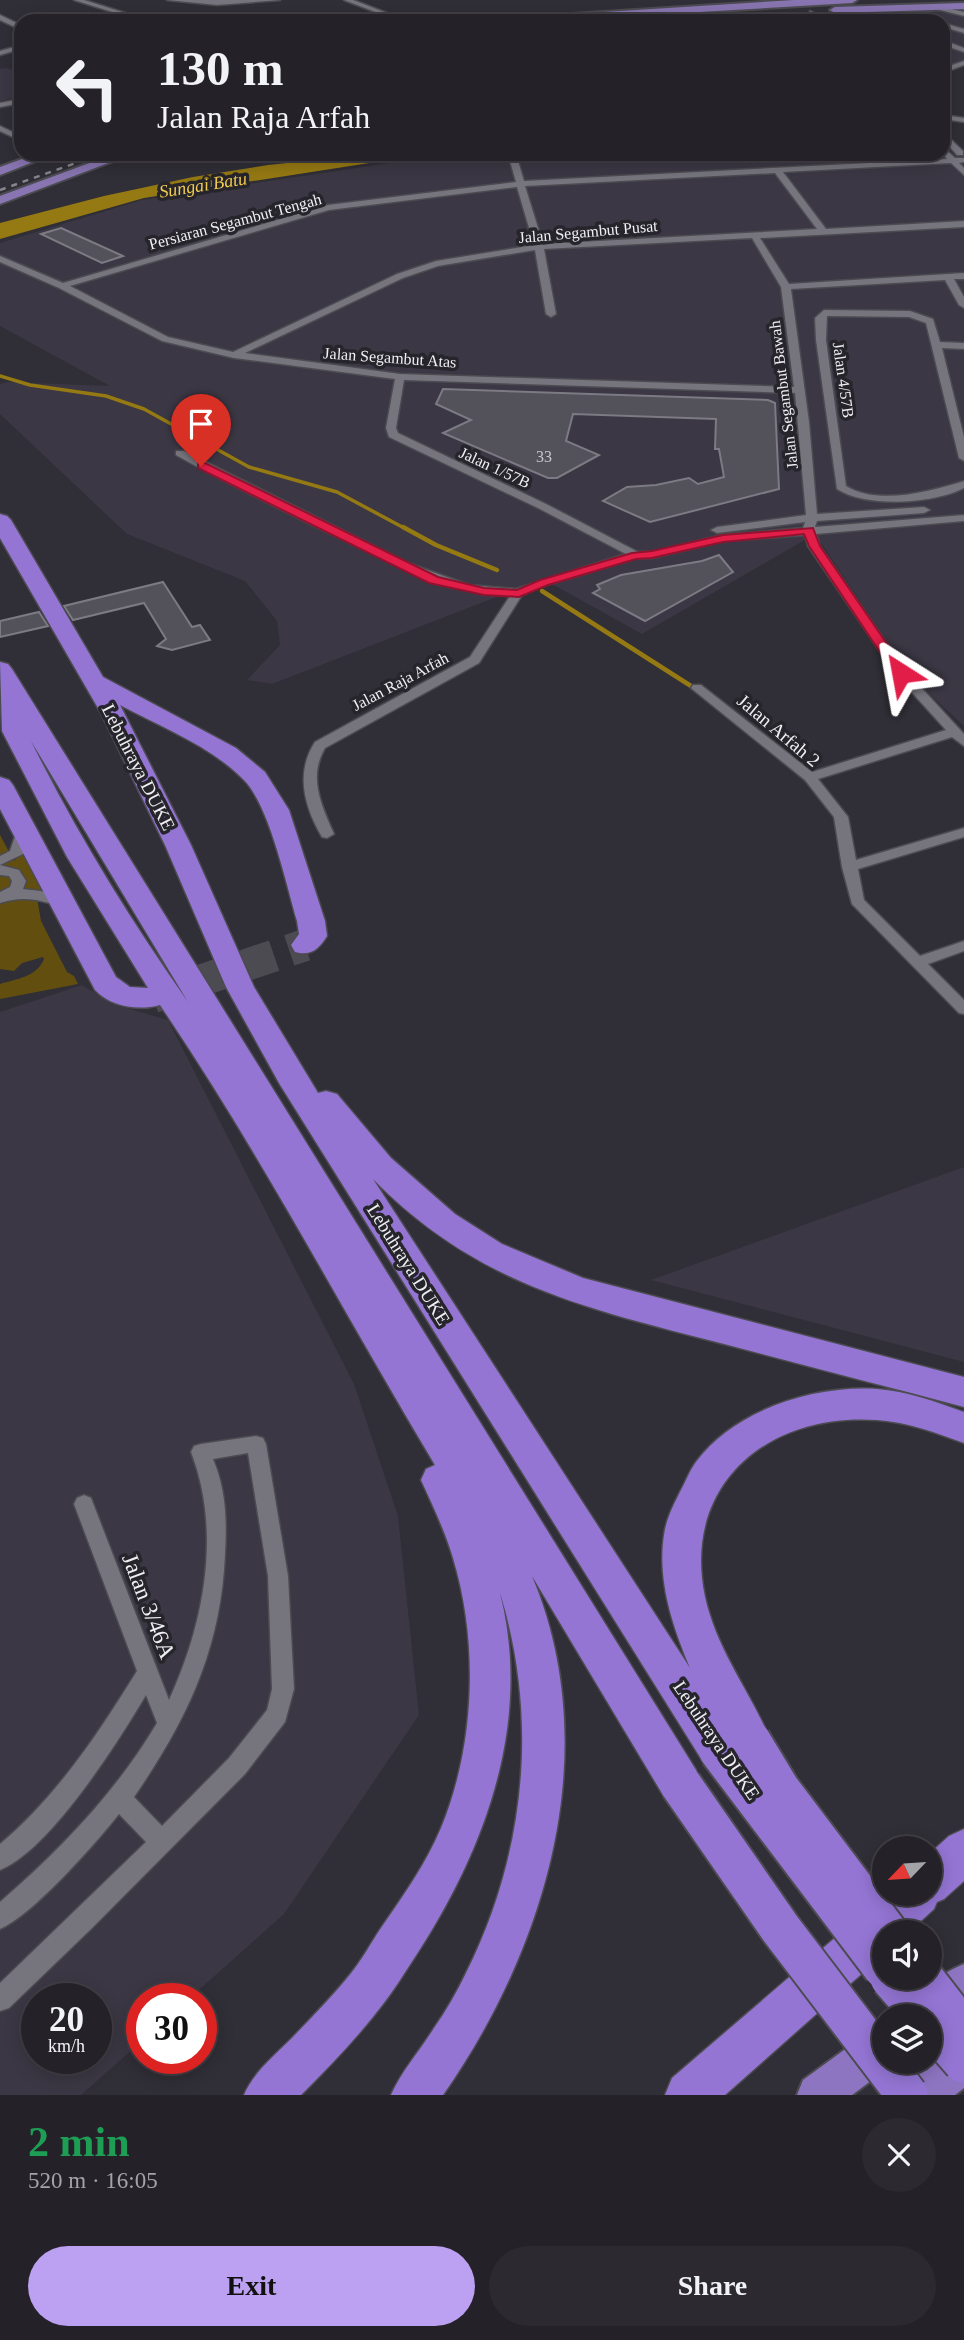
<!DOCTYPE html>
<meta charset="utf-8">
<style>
body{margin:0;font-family:Georgia,serif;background:#2c2a30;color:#f1f3f6;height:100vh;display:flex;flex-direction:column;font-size:26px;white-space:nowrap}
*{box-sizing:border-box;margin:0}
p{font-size:23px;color:#a3a4a8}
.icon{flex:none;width:38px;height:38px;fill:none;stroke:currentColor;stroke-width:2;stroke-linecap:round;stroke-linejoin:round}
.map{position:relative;height:2095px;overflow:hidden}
.details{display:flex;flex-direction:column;background:#242228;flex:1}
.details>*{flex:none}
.top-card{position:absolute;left:14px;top:14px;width:936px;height:147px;border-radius:21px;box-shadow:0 4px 18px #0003,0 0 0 2px #413f45;background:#242228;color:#f1f3f6;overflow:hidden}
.needle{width:46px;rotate:245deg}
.fabs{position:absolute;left:872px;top:1836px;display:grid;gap:14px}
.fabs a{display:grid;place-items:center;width:70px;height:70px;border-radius:50%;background:#242228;box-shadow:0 4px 18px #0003,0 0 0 2px #413f45;font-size:35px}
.speed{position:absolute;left:21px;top:1983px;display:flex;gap:14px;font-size:35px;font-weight:700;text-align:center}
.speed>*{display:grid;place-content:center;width:91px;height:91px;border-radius:50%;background:#242228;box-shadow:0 4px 18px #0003,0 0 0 2px #413f45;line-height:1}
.speed small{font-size:18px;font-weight:400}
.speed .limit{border:10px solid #d22;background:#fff;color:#111}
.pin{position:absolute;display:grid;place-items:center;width:60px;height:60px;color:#fff;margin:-72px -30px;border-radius:50% 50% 50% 0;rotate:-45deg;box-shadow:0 0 7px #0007}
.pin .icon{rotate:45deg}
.me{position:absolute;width:77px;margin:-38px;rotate:326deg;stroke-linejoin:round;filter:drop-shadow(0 0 5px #0008)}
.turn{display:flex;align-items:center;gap:24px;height:147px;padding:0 28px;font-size:32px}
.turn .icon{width:91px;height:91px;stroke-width:2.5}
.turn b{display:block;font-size:49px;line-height:60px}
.round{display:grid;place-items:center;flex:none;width:74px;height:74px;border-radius:37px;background:#2c2a30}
.headline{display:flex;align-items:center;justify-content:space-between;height:119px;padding:0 28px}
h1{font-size:42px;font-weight:700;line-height:52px;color:#1e9e55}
.cta{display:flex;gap:14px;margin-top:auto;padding:14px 28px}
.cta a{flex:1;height:80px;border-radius:42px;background:#bca0f2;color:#111;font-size:28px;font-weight:700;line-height:80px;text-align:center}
.cta a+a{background:#2c2a30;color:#f1f3f6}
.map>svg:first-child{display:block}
</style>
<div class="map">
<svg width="964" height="2095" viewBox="0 0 964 2095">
<rect width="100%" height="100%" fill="#302e36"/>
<g fill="#3b3744" fill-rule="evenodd">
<polygon points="947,12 964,16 964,62 943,68 943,21 741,21"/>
<polygon points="7,68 21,74 21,96 0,101 0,69"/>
<polygon points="450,154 869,154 876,161 964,163 964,726 912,678 815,534 642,634 543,579 272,684 247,680 280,645 277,621 245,581 127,534 0,414 0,384 7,382 110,386 0,326 0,243 142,200"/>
<path d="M82 985 116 1005 168 1020 354 1384 398 1516 419 1715 284 1914 190 1998H142V2041L81 2095H0V1012ZM37 1998H96V2058H37Z"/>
<polygon points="964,1167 964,1362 651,1280"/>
</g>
<path fill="#624f0f" d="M0 835 14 861 24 848 43 890H28L37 898 41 921 67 972 74 976 78 984 0 999V984C16 979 37 977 44 959L43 957 22 963 14 971 0 969Z"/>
<polygon fill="#957913" points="375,154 427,154 144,198 0,239 0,223 104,196 193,177 268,165"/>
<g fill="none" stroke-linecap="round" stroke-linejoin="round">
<polyline stroke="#957913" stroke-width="3.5" points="0,376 30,385 106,396 144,409 249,467 337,492 406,529"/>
<g stroke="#957913" stroke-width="4.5">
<polyline points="403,527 436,545 497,570"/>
<polyline points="542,591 691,686"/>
</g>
</g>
<g fill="#535159" stroke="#7c7a83" stroke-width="2">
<polygon points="61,228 123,256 102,263 41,234"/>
<polygon points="443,389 768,400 775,403 779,489 650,522 603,501 627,487 656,485 689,478 698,484 724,477 719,449 715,449 716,419 573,414 566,441 599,455 557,478 548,478 443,433 471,420 436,404"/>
<polygon points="719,555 733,572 645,621 593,593 600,589 597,585 621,575 702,561"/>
<polygon points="163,582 192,627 200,625 210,640 172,650 157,646 166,639 144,603 73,620 64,606"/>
<polygon points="39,612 48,626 0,637 0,621"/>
</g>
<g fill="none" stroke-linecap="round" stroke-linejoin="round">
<polyline stroke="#4d4b52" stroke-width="32" stroke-dasharray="32 16" stroke-linecap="butt" points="153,997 305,945"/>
<defs>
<g id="minor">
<polygon points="74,0 84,0 151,21 141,21"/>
<polygon points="167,0 280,0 217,5"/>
<polygon points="344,0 353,0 408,21 399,21"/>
<polygon points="938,6 964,12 964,16 936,9"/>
<polygon points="810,11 832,21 824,21 810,13"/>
<polygon points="0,15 21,25 21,30 0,20"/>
<polygon points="943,23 964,29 964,33 943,27"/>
<polygon points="943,40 964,48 964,52 943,45"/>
<polygon points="21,45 21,49 0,55 0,51"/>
<polygon points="964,61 964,65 943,73 943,68"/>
<polygon points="21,99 21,103 0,107 0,103"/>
<polygon points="943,115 964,118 964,122 943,119"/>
<polygon points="0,126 21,136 21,141 0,131"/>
<polygon points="943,132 963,151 963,155 957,155 943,139"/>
<path d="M943 147 955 158H964V162L959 163 964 168V175L951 163 783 172 826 229 964 221V227L760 238 789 284 964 273V279H954L964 297V308L959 305 945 280 791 289 809 422 817 514 924 507 930 510 924 513 817 521 815 527 964 515V521L816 534 820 546 905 670 964 734V746L952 737 818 779 848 817 856 860 964 828V837L858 869 864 900 920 956 964 941V951L928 964 964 1000V1014L959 1013 852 904 842 867 834 817 805 780 691 688 693 685H701L812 772 946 730 897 676 808 546 805 535 723 541 652 558H637L543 586 522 595 479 663 325 748C308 777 321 805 334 834L327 838 322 837C304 806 295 773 315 742L470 657 510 596C444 593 388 561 329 533 278 508 226 483 176 455V451H184L408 563 469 585 516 589 626 554 538 508 389 437 386 428 395 379 234 358 162 341 59 288 0 262V256L63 283 328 205 516 182 508 154H516L524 181 947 159 943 154ZM775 173 817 229 543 244 525 186ZM517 187 534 245 436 261 397 274 233 352 168 337 70 286 329 210ZM752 238 781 287 794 387 400 374 245 353 403 278 438 266 535 250 546 314 551 317 556 314 544 249ZM404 380 795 393 806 515 717 527 711 530 717 533 805 522 803 528 723 535 652 552H638L546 504 398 433 396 428Z"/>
<path d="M824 310 910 311 933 319 940 342 964 343V349L942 348 964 437V461L959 458 926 323 909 317 827 316 826 340 846 486C878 506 932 491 964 481V488C934 504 866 508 837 489L816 340 815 318Z"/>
<polygon points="24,826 31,830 23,854 0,865 0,856 10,851 17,830"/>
<path d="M0 865 19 870 26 881 23 889C38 891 55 891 66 901L59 906C37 899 22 896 0 903V892L10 887 12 881 9 876 0 875Z"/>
<path d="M256 1436 263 1438 266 1444 288 1576 294 1689 285 1722 245 1774 92 1928 9 2008 0 2011V1983L146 1842 119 1814C96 1843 33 1915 0 1929V1902C61 1849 116 1792 157 1723L146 1695C118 1742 50 1850 0 1870V1844C57 1796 98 1734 137 1671L74 1504 77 1498 84 1495 91 1498 169 1700C204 1624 222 1532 191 1452L194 1446 201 1444ZM248 1453 268 1576 272 1689 267 1710 229 1758 162 1826 134 1797C187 1720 221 1649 225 1554 227 1520 226 1490 213 1459Z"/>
</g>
<g id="primary">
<polygon points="794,0 857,0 852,3 544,21 503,21 508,18"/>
<polygon points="964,3 964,9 835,13 830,10 835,7"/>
<polygon points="36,154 54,154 0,175 0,167"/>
<polygon points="114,154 132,154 0,204 0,196"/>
</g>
<g id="trunk">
<path d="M964 1964V2009L943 2025 929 2031V2016H911L909 2011C918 1989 942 1973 964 1964Z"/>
<polygon points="884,2025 884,2062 896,2062 852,2095 797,2095 803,2080 870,2031"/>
<path d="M964 2041V2088L955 2095H900C910 2071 940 2051 964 2041Z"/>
</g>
<g id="motorway">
<path d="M0 514 7 516 11 520 103 677 236 748 265 772 289 810 325 921 327 936C318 950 311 956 295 952L291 945 299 934 297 921C286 884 270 807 244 780 211 746 161 727 120 705L191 845 254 987 318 1093 326 1091 337 1094 391 1158 455 1214 502 1244 583 1278 964 1377V1407C885 1386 806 1366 728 1345 589 1309 478 1286 373 1179L690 1668C673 1627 657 1581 664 1535 666 1519 674 1504 681 1490 686 1481 690 1470 696 1462 734 1410 814 1385 877 1389 907 1391 936 1402 964 1412V1443C936 1433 908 1422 877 1420 769 1412 681 1484 705 1597 717 1651 750 1691 771 1741L765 1755 750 1761 738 1756 735 1765 720 1771 705 1765 279 1083 226 987 165 845 102 715 0 538Z"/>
<path d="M0 662 8 664 12 669 696 1770 702 1785 696 1800 681 1806 666 1800 532 1576C605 1750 547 1946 443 2095H391C402 2070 420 2051 434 2028 446 2011 457 1992 466 1973 525 1855 539 1722 501 1596L500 1593C533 1724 484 1852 413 1960 403 1975 394 1990 383 2004 358 2037 330 2066 301 2095H244C254 2072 273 2057 291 2039 312 2017 333 1996 352 1972 363 1958 371 1943 381 1928 403 1896 426 1864 441 1828 475 1746 479 1643 453 1558 445 1531 433 1506 421 1480L426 1469 435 1465C343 1312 260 1152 160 1005 138 1011 111 1007 95 990L0 809V777L9 780 13 785 116 977 130 987 148 988 67 857 2 731ZM31 741 188 1002C129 918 76 832 31 741Z"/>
<polygon points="964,1829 964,1881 944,1899 937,1902 934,1909 909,1932 884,1932 884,1954 725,2095 665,2095 672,2078 886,1894 929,1894 929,1854 949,1836"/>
</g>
</defs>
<use href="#minor" stroke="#4c4b51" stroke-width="3"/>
<use href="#primary" stroke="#4c4b51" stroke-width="4"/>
<use href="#trunk" stroke="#4c4b51" stroke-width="4"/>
<use href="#motorway" stroke="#4c4b51" stroke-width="3"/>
<use href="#minor" fill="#76747d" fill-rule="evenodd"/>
<use href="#primary" fill="#8875b1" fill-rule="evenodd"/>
<use href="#trunk" fill="#8e75c2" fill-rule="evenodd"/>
<use href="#motorway" fill="#9475d4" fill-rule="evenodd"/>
<polyline stroke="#87868c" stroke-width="2.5" stroke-dasharray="6 6" stroke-linecap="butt" points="0,190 101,154"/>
<defs>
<g id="motorway-bridge">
<polyline points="750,1741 779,1789 887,1932"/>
<polyline points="720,1751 884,1968"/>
<polyline points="681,1785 780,1928 907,2095"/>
<polyline points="891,1978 924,2016"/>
<polyline points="923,1978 964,2031"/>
<polyline points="929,2022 964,2062"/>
</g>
</defs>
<use href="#motorway-bridge" stroke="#4c4b51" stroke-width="45" stroke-linecap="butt"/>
<use href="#motorway-bridge" stroke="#9475d4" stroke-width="41"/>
</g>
<polygon fill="#e11d48" stroke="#92132f" stroke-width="2" points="198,463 205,463 438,577 484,588 517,590 540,580 632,553 652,551 723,535 813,528 820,546 907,673 905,676 896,676 809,546 804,534 723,542 652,558 636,559 548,585 519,597 484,595 429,583 198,468"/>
<g text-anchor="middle" stroke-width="7" stroke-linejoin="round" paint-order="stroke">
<g font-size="16" fill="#efeef3" stroke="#27252c">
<text transform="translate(235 221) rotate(-15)" y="6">Persiaran Segambut Tengah</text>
<text transform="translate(588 231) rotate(-5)" y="6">Jalan Segambut Pusat</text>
<text transform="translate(390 357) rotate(4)" y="6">Jalan Segambut Atas</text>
<text transform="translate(844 380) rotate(82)" y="6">Jalan 4/57B</text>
<text transform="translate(783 395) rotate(-97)" y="6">Jalan Segambut Bawah</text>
<text transform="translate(495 467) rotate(25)" y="6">Jalan 1/57B</text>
<text transform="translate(400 681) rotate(-28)" y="6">Jalan Raja Arfah</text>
</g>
<g font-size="16" fill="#c8c7cc">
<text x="544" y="462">33</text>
</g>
<g font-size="18" font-style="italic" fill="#f1ca4f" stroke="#27252c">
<text transform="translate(203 185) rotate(-9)" y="6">Sungai Batu</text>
</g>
<g font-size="19" fill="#efeef3" stroke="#27252c">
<text transform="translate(779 730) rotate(40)" y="7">Jalan Arfah 2</text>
<text transform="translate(139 767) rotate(63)" y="7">Lebuhraya DUKE</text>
<text transform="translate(409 1264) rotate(58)" y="7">Lebuhraya DUKE</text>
<text transform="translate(717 1740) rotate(56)" y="7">Lebuhraya DUKE</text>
</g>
<g font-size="23" fill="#efeef3" stroke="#27252c">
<text transform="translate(149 1606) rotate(69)" y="8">Jalan 3/46A</text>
</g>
</g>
</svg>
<div class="fabs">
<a><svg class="needle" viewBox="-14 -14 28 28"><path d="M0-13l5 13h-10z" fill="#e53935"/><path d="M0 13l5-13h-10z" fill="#a3a4a8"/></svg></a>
<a><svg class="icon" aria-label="sound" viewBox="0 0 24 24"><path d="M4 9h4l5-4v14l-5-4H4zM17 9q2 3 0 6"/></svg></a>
<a><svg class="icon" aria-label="layers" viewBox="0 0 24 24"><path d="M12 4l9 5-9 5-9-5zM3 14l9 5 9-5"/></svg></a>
</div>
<div class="speed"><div>20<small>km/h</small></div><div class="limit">30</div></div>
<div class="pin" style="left:201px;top:466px;background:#d93025"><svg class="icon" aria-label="arrive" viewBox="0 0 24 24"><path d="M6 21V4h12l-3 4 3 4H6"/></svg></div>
<svg class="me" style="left:901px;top:673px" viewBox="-20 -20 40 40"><path d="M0-17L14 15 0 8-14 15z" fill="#e11d48" stroke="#fff" stroke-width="4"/></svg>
<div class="top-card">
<div class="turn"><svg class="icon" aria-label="left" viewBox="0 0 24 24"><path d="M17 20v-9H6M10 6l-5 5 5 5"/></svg><div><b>130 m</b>Jalan Raja Arfah</div></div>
</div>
</div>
<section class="details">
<div class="headline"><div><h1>2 min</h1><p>520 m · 16:05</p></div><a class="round"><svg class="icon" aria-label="close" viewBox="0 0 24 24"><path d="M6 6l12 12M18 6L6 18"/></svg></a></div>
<div class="cta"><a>Exit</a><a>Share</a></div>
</section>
